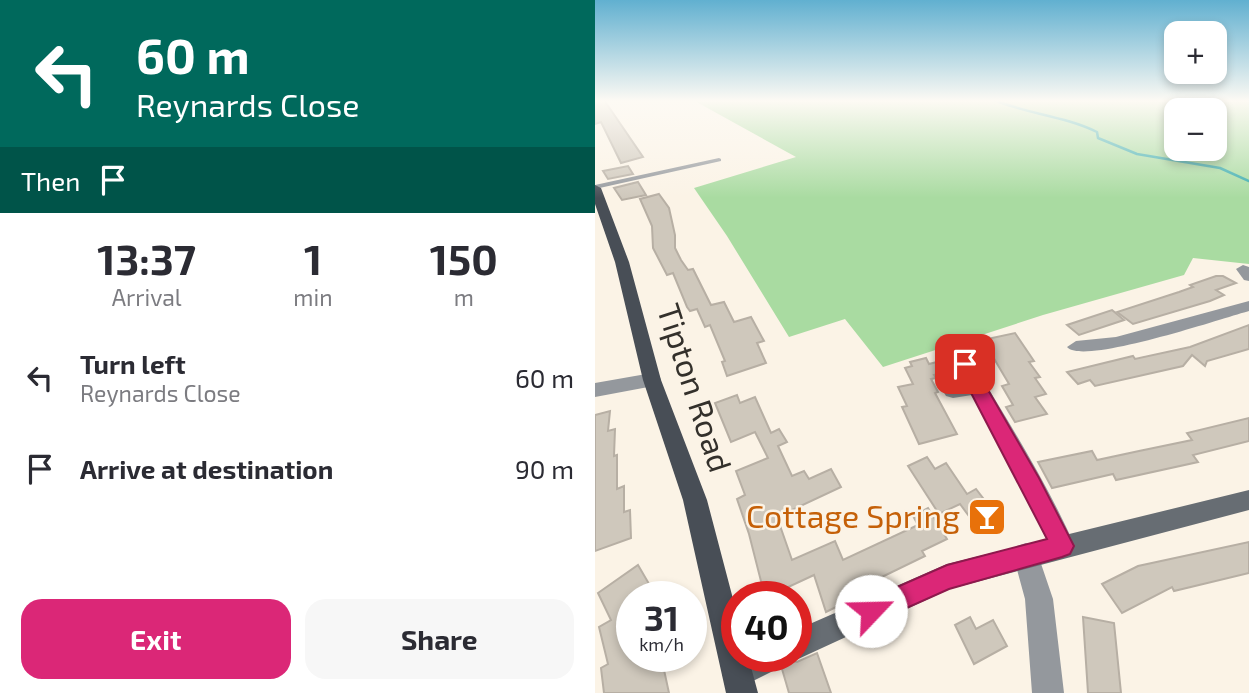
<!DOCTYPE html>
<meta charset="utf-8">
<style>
body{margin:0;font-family:"Exo 2",sans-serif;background:#f7f7f7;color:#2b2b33;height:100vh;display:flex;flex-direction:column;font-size:26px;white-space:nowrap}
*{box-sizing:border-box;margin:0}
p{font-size:23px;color:#7c7c81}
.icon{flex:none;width:38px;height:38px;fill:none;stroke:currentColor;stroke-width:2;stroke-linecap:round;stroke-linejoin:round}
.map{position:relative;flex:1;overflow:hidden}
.drawer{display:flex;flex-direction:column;background:#fff;width:595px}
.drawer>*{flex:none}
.banner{background:#00695c;color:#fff;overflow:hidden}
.tools{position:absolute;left:569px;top:21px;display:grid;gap:14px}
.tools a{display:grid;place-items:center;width:63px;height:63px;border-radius:14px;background:#fff;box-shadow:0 4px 10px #0003;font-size:35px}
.speed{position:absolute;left:21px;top:581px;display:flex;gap:14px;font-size:35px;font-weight:700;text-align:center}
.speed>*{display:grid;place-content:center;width:91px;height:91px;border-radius:50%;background:#fff;box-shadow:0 4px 10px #0003;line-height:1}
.speed small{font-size:18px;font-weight:400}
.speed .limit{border:10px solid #d22;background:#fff;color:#111}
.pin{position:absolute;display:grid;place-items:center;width:60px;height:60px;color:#fff;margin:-30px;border-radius:14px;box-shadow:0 4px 10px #0006}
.me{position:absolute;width:77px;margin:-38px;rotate:66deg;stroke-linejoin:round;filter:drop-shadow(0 0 5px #0008)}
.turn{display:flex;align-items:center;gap:24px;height:147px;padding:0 21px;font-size:32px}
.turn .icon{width:91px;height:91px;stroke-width:2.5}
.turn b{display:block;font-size:49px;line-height:60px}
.then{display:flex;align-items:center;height:66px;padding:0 21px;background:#0003;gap:14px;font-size:26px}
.eta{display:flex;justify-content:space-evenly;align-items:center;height:119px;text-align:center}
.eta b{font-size:42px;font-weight:700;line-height:49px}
.button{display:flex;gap:14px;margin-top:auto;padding:14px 21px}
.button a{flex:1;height:80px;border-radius:21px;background:#db2777;color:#fff;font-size:28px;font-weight:700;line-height:80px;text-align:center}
.button a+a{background:#f7f7f7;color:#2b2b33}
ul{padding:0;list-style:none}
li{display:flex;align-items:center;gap:21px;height:91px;padding:0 21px}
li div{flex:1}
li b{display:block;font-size:26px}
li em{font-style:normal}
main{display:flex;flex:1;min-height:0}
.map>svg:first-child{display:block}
</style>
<main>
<section class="drawer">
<div class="banner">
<div class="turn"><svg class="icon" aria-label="left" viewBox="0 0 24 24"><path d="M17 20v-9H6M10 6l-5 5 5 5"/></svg><div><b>60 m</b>Reynards Close</div></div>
<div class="then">Then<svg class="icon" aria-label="arrive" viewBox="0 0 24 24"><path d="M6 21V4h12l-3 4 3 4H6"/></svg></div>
</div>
<div class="eta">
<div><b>13:37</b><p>Arrival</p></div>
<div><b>1</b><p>min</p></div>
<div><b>150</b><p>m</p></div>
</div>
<ul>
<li><svg class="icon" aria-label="left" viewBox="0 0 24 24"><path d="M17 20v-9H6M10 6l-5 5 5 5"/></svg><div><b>Turn left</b><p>Reynards Close</p></div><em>60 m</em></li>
<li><svg class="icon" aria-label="arrive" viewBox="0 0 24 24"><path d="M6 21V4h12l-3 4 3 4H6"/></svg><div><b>Arrive at destination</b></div><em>90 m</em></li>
</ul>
<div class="button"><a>Exit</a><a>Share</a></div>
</section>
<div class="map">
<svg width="654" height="693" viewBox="0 0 654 693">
<rect width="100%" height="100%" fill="#fbf3e6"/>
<path fill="#a9dba1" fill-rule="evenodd" d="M98 100H654V264L598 258 589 275 448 315 288 367 250 319 194 337 132 236 99 188 201 157ZM581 110H620V149H581Z"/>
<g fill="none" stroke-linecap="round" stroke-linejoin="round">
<path stroke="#37abad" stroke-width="2.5" d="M399 100C433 114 469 116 502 132L503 138 542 154 625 168 654 181"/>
</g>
<g fill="#cfc8bc" stroke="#b7afa4" stroke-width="2">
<polygon points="0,100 9,100 48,157 26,163 6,122 0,124"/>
<polygon points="33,166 38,174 13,179 8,171"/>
<polygon points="43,182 51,195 27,200 19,188"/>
<polygon points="64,194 74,208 80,235 80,248 86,260 93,270 98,269 116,305 129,302 139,322 156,317 169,341 162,343 171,363 132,376 127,362 130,361 115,325 110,327 102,309 95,311 92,307 78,273 72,275 58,248 57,226 45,199"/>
<polygon points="621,276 628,276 641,283 621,290 629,295 615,301 538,324 522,312 584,292 598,287 595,285"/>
<polygon points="517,310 529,320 484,335 472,325"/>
<polygon points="654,325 654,349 612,361 610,366 597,355 588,366 500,386 495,380 483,384 472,372 538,356 540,359 595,347"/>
<polygon points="420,333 439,361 434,362 445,377 440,378 451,394 440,397 452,414 420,422 411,407 418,405 407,386 414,384 388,340"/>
<polygon points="331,358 334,364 342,362 348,373 339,375 341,378 336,379 343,392 340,393 362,434 324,444 307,407 312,406 303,387 318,384 310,368 317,366 315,362"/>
<polygon points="142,395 145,403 160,397 176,433 184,429 192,442 183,446 197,476 209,471 214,479 236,469 246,487 182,517 197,560 240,541 248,560 323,525 318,516 333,508 352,539 327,551 330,556 260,590 263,596 231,612 219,575 191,588 194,597 170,597 154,534 142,499 150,495 141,471 173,458 160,432 136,442 120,403"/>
<polygon points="15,411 13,431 20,429 19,456 22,455 22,489 29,486 29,512 35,510 36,538 0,551 0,415"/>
<polygon points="654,418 654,441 598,455 603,462 521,480 518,474 457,488 443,462 497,451 502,460 544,451 597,440 592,433"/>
<polygon points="332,457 340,469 351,463 372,494 381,489 398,511 379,523 365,504 344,514 313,466"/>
<polygon points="654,542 654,573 579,591 577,587 527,613 507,584 543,566"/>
<polygon points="43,565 57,589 55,591 57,597 37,597 37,656 66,656 74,693 9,693 6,668 13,664 4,627 16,620 3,593"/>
<polygon points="375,617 381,629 398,620 412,646 379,664 360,625"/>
<polygon points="488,617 519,623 526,693 493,693"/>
<polygon points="222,653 236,693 194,693 187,669 198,661 202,662"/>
</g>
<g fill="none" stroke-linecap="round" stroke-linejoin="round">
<polygon fill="#94989d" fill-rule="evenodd" points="124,158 126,159 126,161 0,189 0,185"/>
<g fill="#94989d" fill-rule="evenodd">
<polygon points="648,265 654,267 654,281 649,280 641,269"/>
<path d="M654 301V311C628 318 487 366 472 347L481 341 521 337Z"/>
<path d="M370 358 376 360C412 419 451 481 480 546L476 554 467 558 458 554 428 489 377 395 358 398 351 396 348 391 351 386 371 382 361 364 364 360Z"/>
<polygon points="57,373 64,375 66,380 64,385 0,397 0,383"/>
<polygon points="431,543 440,546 458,599 469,693 437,693 430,599 418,555 422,546"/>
</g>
<g fill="#676d73" fill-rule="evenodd">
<polygon points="654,490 654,510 355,589 201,660 193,656 201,656 201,630 352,564"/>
<polygon points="146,656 193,656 188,666 142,689 131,685 127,674 131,663"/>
</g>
<polygon fill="#484e56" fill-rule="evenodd" points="0,185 6,188 34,262 66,380 112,500 142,614 142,656 153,656 163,693 131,693 88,500 48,380 20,262 0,204"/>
</g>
<linearGradient id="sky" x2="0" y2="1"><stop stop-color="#61b0d0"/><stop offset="0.51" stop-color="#fdfaf4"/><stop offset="1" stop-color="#fdfaf4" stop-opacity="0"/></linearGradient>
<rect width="654" height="198" fill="url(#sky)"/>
<polygon fill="#db2777" stroke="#8e194d" stroke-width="2" points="370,358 378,364 444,478 479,546 475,554 467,557 354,589 276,624 268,620 264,611 268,602 352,565 452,539 361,364"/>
<defs>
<symbol id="bar-square" viewBox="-11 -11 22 22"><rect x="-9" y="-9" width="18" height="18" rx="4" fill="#e8710a" stroke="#fbf3e6"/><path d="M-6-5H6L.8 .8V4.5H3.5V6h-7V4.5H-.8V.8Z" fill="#fff"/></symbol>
</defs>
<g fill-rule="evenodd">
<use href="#bar-square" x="370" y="495" width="44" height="44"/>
</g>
<g text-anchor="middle" stroke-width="5" stroke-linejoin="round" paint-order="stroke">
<g font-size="32" fill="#33302b" stroke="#fbf3e6">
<text transform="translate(99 388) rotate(72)" y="11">Tipton Road</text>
</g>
<g font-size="32" fill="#c56008" stroke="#fbf3e6" text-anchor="end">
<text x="365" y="528">Cottage Spring</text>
</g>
</g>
</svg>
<div class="tools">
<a>+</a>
<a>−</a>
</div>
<div class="speed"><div>31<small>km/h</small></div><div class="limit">40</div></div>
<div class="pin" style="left:370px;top:364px;background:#d93025"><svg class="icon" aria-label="arrive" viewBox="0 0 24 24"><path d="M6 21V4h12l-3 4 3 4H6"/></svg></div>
<svg class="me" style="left:276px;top:611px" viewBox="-20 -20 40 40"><circle r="19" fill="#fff"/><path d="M0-13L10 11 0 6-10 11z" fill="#db2777"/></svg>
</div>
</main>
